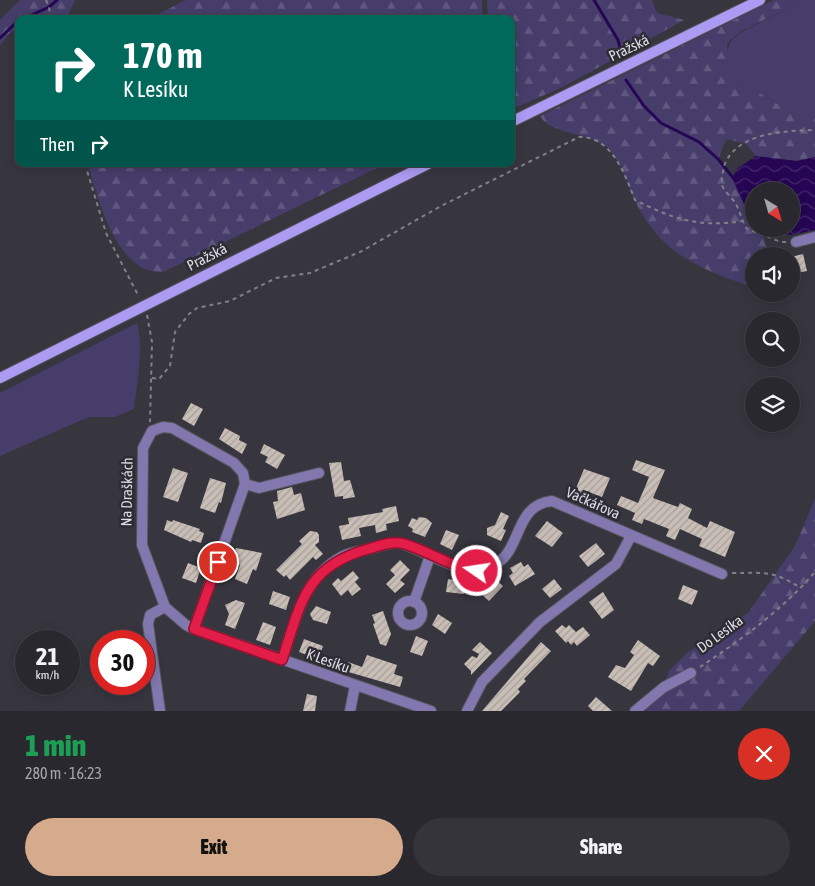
<!DOCTYPE html>
<meta charset="utf-8">
<style>
body{margin:0;font-family:"Asap Condensed",sans-serif;background:#35343b;color:#f1f3f6;height:100vh;display:flex;flex-direction:column;font-size:19px;white-space:nowrap}
*{box-sizing:border-box;margin:0}
p{font-size:16px;color:#a5a6aa}
.icon{flex:none;width:28px;height:28px;fill:none;stroke:currentColor;stroke-width:2;stroke-linecap:round;stroke-linejoin:round}
.map{position:relative;height:711px;overflow:hidden}
.details{display:flex;flex-direction:column;background:#29282f;flex:1}
.details>*{flex:none}
.top-card{position:absolute;left:15px;top:15px;width:500px;height:152px;border-radius:10px;box-shadow:0 2px 12px #0003,0 0 0 1px #45444b;background:#00695c;color:#fff;overflow:hidden}
.needle{width:32px;rotate:143deg}
.controls{position:absolute;left:745px;top:182px;display:grid;gap:10px}
.controls a{display:grid;place-items:center;width:55px;height:55px;border-radius:50%;background:#29282f;box-shadow:0 2px 12px #0003,0 0 0 1px #45444b;font-size:25px}
.speed{position:absolute;left:15px;top:630px;display:flex;gap:10px;font-size:25px;font-weight:700;text-align:center}
.speed>*{display:grid;place-content:center;width:65px;height:65px;border-radius:50%;background:#29282f;box-shadow:0 2px 12px #0003,0 0 0 1px #45444b;line-height:1}
.speed small{font-size:12px;font-weight:400}
.speed .limit{border:8px solid #d22;background:#fff;color:#111}
.pin{position:absolute;display:grid;place-items:center;width:42px;height:42px;color:#fff;margin:-21px;border:2px solid #fff;border-radius:50%;box-shadow:0 1px 5px #0007}
.me{position:absolute;width:55px;margin:-28px;rotate:283deg;stroke-linejoin:round;filter:drop-shadow(0 0 4px #0008)}
.turn{display:flex;align-items:center;gap:18px;height:105px;padding:0 25px;font-size:22px}
.turn .icon{width:65px;height:65px;stroke-width:2.5}
.turn b{display:block;font-size:35px;line-height:42px}
.then{display:flex;align-items:center;height:48px;padding:0 25px;background:#0003;gap:10px;font-size:19px}
.round{display:grid;place-items:center;flex:none;width:52px;height:52px;border-radius:26px;background:#35343b}
.head{display:flex;align-items:center;justify-content:space-between;height:85px;padding:0 25px}
h1{font-size:30px;font-weight:800;line-height:38px;color:#1e9e55}
.action{display:flex;gap:10px;margin-top:auto;padding:10px 25px}
.action a{flex:1;height:58px;border-radius:30px;background:#d6ab8b;color:#111;font-size:20px;font-weight:800;line-height:58px;text-align:center}
.action a+a{background:#35343b;color:#f1f3f6}
.map>svg:first-child{display:block}
</style>
<div class="map">
<svg width="815" height="711" viewBox="0 0 815 711">
<defs>
<pattern id="forest-firs" width="22" height="20" patternUnits="userSpaceOnUse" patternTransform="scale(1.25)"><rect width="22" height="20" fill="#473d6b"/><path d="M5 1l3.5 6h-7zM16 11l3.5 6h-7z" fill="#615880"/></pattern>
<pattern id="water-waves" width="16" height="10" patternUnits="userSpaceOnUse" patternTransform="scale(1.25)"><rect width="16" height="10" fill="#250554"/><path d="M0 5q4-4 8 0t8 0" fill="none" stroke="#44296c"/></pattern>
<pattern id="building-hatch" width="6" height="6" patternUnits="userSpaceOnUse" patternTransform="scale(1.25)"><rect width="6" height="6" fill="#c8beb6"/><path d="M-1 1l2-2M0 6l6-6M5 7l2-2" fill="none" stroke="#a69f9a"/></pattern>
</defs>
<rect width="100%" height="100%" fill="#37363f"/>
<g fill="#473d6b">
<polygon points="804,0 815,0 815,118 792,113 735,78 728,67 726,54 731,41 740,33"/>
<path d="M137 323C144 352 137 381 134 409L115 417H90L77 422 0 456V393Z"/>
</g>
<g fill="url(#forest-firs)">
<polygon points="20,0 75,0 66,19 19,19 19,27 11,32 0,45 0,20"/>
<polygon points="186,0 482,0 482,19 149,19"/>
<polygon points="487,0 652,0 657,13 684,20 563,87 519,106 511,107 511,19 488,19"/>
<path d="M774 0H804L740 32 727 43 728 67 735 78 792 113 815 118V157L797 161 756 156 746 144 726 139 718 159 732 178 744 200 747 215 754 223V229H763L765 244 768 249 765 256H754V277L747 285C699 269 661 252 637 205 627 187 624 166 610 150 595 132 551 136 540 116Z"/>
<path d="M88 164H385L163 272C117 275 98 199 88 164Z"/>
<polygon points="815,499 815,621 739,711 635,711 664,687 669,671 687,653 748,613 795,546"/>
</g>
<polygon fill="url(#water-waves)" points="756,156 797,161 815,157 815,230 791,235 765,229 791,229 791,191 754,191 754,223 752,222 732,178 738,168"/>
<g fill="none" stroke-linecap="round" stroke-linejoin="round">
<g stroke="#250554" stroke-width="3">
<polyline points="594,0 618,40 622,56"/>
<polyline points="23,19 49,7 57,0"/>
<polyline points="0,38 19,20"/>
<polyline points="626,80 644,106 661,123 699,142 718,159 734,179"/>
</g>
</g>
<g fill="url(#building-hatch)">
<polygon points="803,254 807,271 791,274 791,257"/>
<polygon points="191,403 203,409 194,426 182,419"/>
<polygon points="225,428 240,436 239,440 247,444 242,454 219,439"/>
<polygon points="264,444 285,455 277,469 265,462 268,457 260,453"/>
<polygon points="636,460 665,470 653,498 678,507 680,503 692,509 688,518 707,528 710,521 735,532 725,557 699,546 702,539 680,529 675,540 666,536 669,529 644,519 642,524 632,520 635,513 617,505 621,496 638,503 645,487 649,477 632,470"/>
<polygon points="341,462 344,481 350,480 355,497 343,499 343,496 335,497 329,463"/>
<polygon points="173,468 188,473 178,502 163,497"/>
<polygon points="584,469 610,478 602,497 586,491 583,497 574,493"/>
<polygon points="210,478 226,483 221,503 219,502 215,513 200,508"/>
<polygon points="292,487 294,495 301,493 305,510 277,519 273,502 278,501 277,491"/>
<polygon points="396,506 399,521 386,524 387,530 376,533 375,525 359,528 361,536 342,540 339,526 349,524 348,518 383,512 382,509"/>
<polygon points="501,512 509,516 503,529 506,530 501,541 487,535 487,528 495,525"/>
<polygon points="419,517 426,518 432,523 425,537 412,532 413,529 408,526 412,518 417,520"/>
<polygon points="167,520 172,522 173,520 200,529 199,531 204,533 201,543 192,540 191,542 164,530"/>
<polygon points="547,521 563,533 552,547 535,536"/>
<polygon points="446,530 459,535 452,550 440,544"/>
<polygon points="310,531 317,532 319,535 319,542 315,545 323,554 316,560 313,557 290,580 286,575 284,577 276,570 302,544 299,541"/>
<polygon points="596,543 605,554 588,567 579,556"/>
<polygon points="236,548 262,553 256,571 253,569 247,584 235,579 240,565 231,562"/>
<polygon points="400,560 410,570 400,580 405,584 395,593 386,584 395,575 390,570"/>
<polygon points="521,562 524,567 528,564 535,574 515,586 509,576 513,573 510,568"/>
<polygon points="188,563 201,568 196,583 182,578"/>
<polygon points="353,571 359,578 355,582 361,589 352,596 348,590 341,596 332,584 338,578 341,581"/>
<polygon points="494,578 503,586 489,601 480,593"/>
<polygon points="448,579 466,582 464,594 446,592"/>
<polygon points="554,579 562,589 550,598 542,589"/>
<polygon points="683,585 698,591 692,605 678,599"/>
<polygon points="273,591 290,597 286,610 269,604"/>
<polygon points="603,592 614,610 602,619 589,602"/>
<polygon points="236,600 245,603 235,629 225,625 229,614 225,605"/>
<polygon points="316,606 331,612 327,624 313,620 310,614"/>
<polygon points="383,611 391,634 386,646 380,644 373,624 375,623 372,615"/>
<polygon points="438,614 452,623 445,634 432,625"/>
<polygon points="263,622 276,627 270,645 256,640"/>
<polygon points="562,625 566,628 569,625 576,632 583,627 590,635 577,646 574,642 571,645 568,641 566,643 555,631"/>
<polygon points="416,636 428,641 422,656 410,652"/>
<polygon points="304,639 323,646 318,659 299,652"/>
<polygon points="638,640 660,656 653,666 648,663 631,691 608,677 616,665 625,668 634,655 630,652"/>
<polygon points="480,642 492,653 471,675 471,671 464,664 472,656 477,658 479,654 472,650"/>
<polygon points="541,642 551,651 524,679 526,681 518,689 520,692 501,711 482,711"/>
<polygon points="367,655 397,665 394,674 403,677 400,687 345,671 348,662 362,667"/>
<polygon points="307,694 317,696 315,711 303,711"/>
<polygon points="596,697 612,711 593,711 588,706"/>
</g>
<g fill="none" stroke-linecap="round" stroke-linejoin="round">
<defs>
<g id="street">
<polyline points="796,242 815,237"/>
<polyline points="245,484 259,488 319,473"/>
<circle cx="410" cy="613" r="12"/>
<polyline points="414,602 430,556"/>
<polyline points="194,629 245,484 243,473 234,463 172,428 163,427 152,431 143,448 142,545 165,607 186,625 194,629 431,711"/>
<path d="M282 660C296 620 302 578 343 556 351 552 361 551 369 549 380 546 394 540 406 545 434 555 461 577 491 566 523 555 512 505 552 501L722 574"/>
<polyline points="160,711 148,624 150,615 165,607"/>
<polyline points="350,711 355,686"/>
<polyline points="467,711 482,682 540,622 616,564 631,536"/>
<polyline points="635,711 664,687 691,673"/>
</g>
<g id="secondary">
<polyline points="511,122 760,0"/>
<polyline points="0,378 428,164"/>
</g>
</defs>
<use href="#street" stroke="#55545c" stroke-width="12"/>
<use href="#secondary" stroke="#55545c" stroke-width="12"/>
<g stroke="#818088" stroke-width="2" stroke-dasharray="4 4" stroke-linecap="butt">
<polyline points="46,0 49,7 51,19"/>
<polyline points="85,164 106,233 139,297"/>
<path d="M786 242H781L747 229C742 221 740 212 736 204 733 198 724 192 722 185 721 181 723 171 724 166 737 132 784 131 815 130"/>
<polyline points="147,315 152,342 150,422"/>
<path d="M152 378 159 379 170 366 175 332 189 314 197 308 230 301 276 278 310 273 360 252 441 206 579 137C612 136 625 175 635 200 673 219 699 228 743 221"/>
<path d="M732 573C766 573 772 570 801 588"/>
<path d="M700 667C741 640 783 609 815 572"/>
</g>
<use href="#street" stroke="#8278af" stroke-width="10"/>
<use href="#secondary" stroke="#ac9bf2" stroke-width="10"/>
</g>
<g fill="none" stroke-linecap="round" stroke-linejoin="round">
<defs>
<path id="route" d="M218 562 194 629 282 660C301 604 304 567 368 549 379 546 393 540 405 544 430 552 451 567 477 571"/>
</defs>
<use href="#route" stroke="#92132f" stroke-width="12"/>
<use href="#route" stroke="#e11d48" stroke-width="9"/>
</g>
<g text-anchor="middle" stroke-width="5" stroke-linejoin="round" paint-order="stroke">
<g font-size="15" fill="#dddce2" stroke="#2d2c35">
<text transform="translate(629 48) rotate(-26)" y="5">Pražská</text>
<text transform="translate(207 257) rotate(-27)" y="5">Pražská</text>
<text transform="translate(127 492) rotate(-89)" y="5">Na Draškách</text>
<text transform="translate(593 503) rotate(24)" y="5">Vačkářova</text>
<text transform="translate(720 634) rotate(-36)" y="5">Do Lesíka</text>
<text transform="translate(328 661) rotate(20)" y="5">K Lesíku</text>
</g>
</g>
</svg>
<div class="controls">
<a><svg class="needle" viewBox="-14 -14 28 28"><path d="M0-13l5 13h-10z" fill="#e53935"/><path d="M0 13l5-13h-10z" fill="#a5a6aa"/></svg></a>
<a><svg class="icon" aria-label="sound" viewBox="0 0 24 24"><path d="M4 9h4l5-4v14l-5-4H4zM17 9q2 3 0 6"/></svg></a>
<a><svg class="icon" aria-label="search" viewBox="0 0 24 24"><circle cx="10" cy="10" r="6"/><path d="M15 15l6 6"/></svg></a>
<a><svg class="icon" aria-label="layers" viewBox="0 0 24 24"><path d="M12 4l9 5-9 5-9-5zM3 14l9 5 9-5"/></svg></a>
</div>
<div class="speed"><div>21<small>km/h</small></div><div class="limit">30</div></div>
<div class="pin" style="left:218px;top:562px;background:#d93025"><svg class="icon" aria-label="arrive" viewBox="0 0 24 24"><path d="M6 21V4h12l-3 4 3 4H6"/></svg></div>
<svg class="me" style="left:477px;top:571px" viewBox="-20 -20 40 40"><circle r="17" fill="#e11d48" stroke="#fff" stroke-width="3"/><path d="M0-11L8 9 0 5-8 9z" fill="#fff"/></svg>
<div class="top-card">
<div class="turn"><svg class="icon" aria-label="right" viewBox="0 0 24 24"><path d="M7 20v-9h11M14 6l5 5-5 5"/></svg><div><b>170 m</b>K Lesíku</div></div>
<div class="then">Then<svg class="icon" aria-label="right" viewBox="0 0 24 24"><path d="M7 20v-9h11M14 6l5 5-5 5"/></svg></div>
</div>
</div>
<section class="details">
<div class="head"><div><h1>1 min</h1><p>280 m · 16:23</p></div><a class="round" style="background:#d93025;color:#fff"><svg class="icon" aria-label="close" viewBox="0 0 24 24"><path d="M6 6l12 12M18 6L6 18"/></svg></a></div>
<div class="action"><a>Exit</a><a>Share</a></div>
</section>
